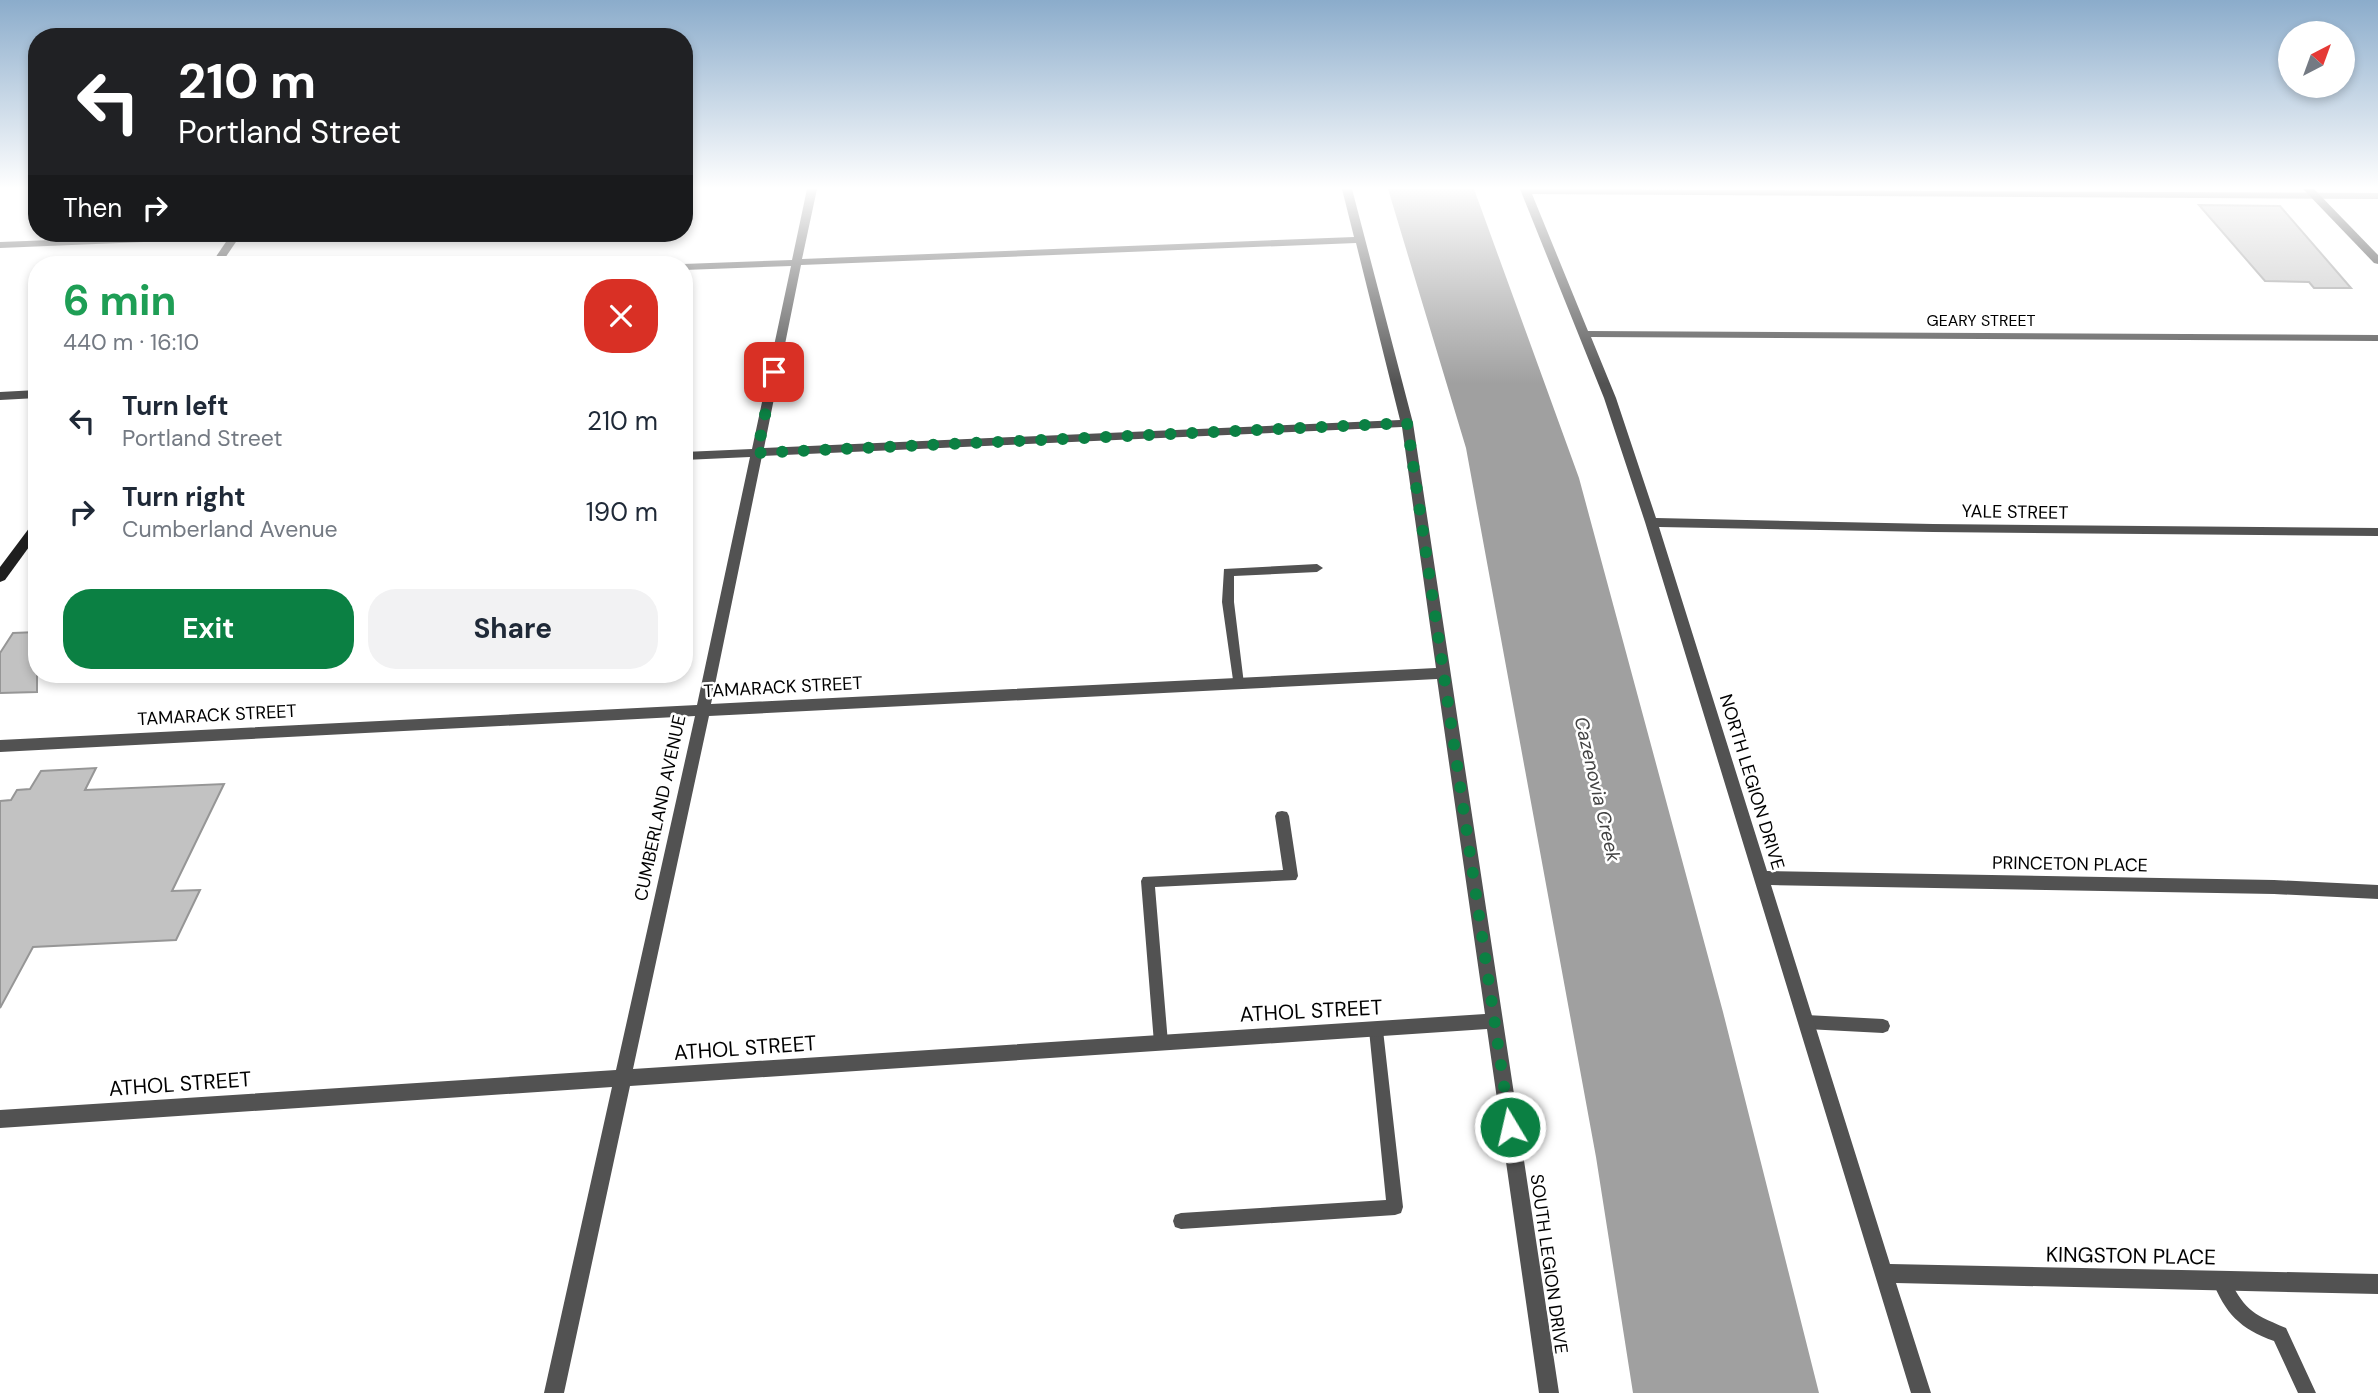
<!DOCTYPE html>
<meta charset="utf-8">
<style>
body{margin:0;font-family:"DM Sans",sans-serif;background:#f2f2f3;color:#1f2937;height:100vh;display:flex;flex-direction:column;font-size:26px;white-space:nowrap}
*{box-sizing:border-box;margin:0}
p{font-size:23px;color:#747a83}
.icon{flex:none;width:38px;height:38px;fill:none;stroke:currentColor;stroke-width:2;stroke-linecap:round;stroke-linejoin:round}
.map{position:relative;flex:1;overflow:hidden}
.panel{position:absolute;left:28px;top:256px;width:665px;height:427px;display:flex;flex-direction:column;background:#fff;border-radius:28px;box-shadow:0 4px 10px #0003}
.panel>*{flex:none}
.banner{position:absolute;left:28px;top:28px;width:665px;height:214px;border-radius:28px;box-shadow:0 4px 10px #0003;background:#202124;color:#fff;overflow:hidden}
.needle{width:46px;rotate:41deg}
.buttons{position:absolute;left:2278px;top:21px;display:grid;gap:14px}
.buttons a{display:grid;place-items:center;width:77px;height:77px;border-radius:50%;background:#fff;box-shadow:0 4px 10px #0003;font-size:35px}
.pin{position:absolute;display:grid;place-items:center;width:60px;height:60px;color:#fff;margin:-30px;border-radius:14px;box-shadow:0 4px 10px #0006}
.me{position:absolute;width:77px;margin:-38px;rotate:351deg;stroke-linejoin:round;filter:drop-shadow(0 0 5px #0008)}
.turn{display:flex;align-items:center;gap:24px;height:147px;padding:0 35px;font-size:32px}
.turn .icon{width:91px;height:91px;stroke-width:2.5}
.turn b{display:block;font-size:49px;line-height:60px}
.then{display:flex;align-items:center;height:66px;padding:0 35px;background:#0003;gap:14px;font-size:26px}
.round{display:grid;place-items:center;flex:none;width:74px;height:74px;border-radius:28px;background:#f2f2f3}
.summary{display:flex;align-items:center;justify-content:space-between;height:119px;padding:0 35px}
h1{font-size:42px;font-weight:700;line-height:52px;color:#1e9e55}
.button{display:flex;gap:14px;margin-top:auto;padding:14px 35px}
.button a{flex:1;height:80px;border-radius:28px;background:#0b8043;color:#fff;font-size:28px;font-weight:700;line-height:80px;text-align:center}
.button a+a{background:#f2f2f3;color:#1f2937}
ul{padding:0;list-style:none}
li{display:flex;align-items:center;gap:21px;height:91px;padding:0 35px}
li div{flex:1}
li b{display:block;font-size:26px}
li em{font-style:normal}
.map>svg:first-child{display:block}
</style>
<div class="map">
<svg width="2378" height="1393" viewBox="0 0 2378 1393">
<rect width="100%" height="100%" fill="#fff"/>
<polygon fill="#a0a0a0" points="1388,189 1474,189 1579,478 1723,1012 1819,1393 1633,1393 1596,1157 1466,448"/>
<g fill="#c2c2c2" stroke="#969696" stroke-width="2">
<polygon points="2199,205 2280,206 2351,288 2314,288 2309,282 2265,281"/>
<polygon points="37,632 37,692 0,693 0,653 13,633"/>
<polygon points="96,768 85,790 224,784 172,891 200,890 176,940 33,947 0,1008 0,801 11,800 17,790 30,789 41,771"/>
</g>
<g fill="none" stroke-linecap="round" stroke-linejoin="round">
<g fill="#525252" fill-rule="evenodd">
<polygon points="1317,564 1323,568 1317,572 1234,576 1234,602 1244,684 1242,687 1234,687 1222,602 1224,569"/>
<polygon points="1282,811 1287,812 1289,816 1298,876 1296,880 1155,887 1168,1043 1166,1048 1161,1050 1156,1048 1154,1043 1141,881 1143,877 1283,870 1275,816 1277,812"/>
<polygon points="1806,1015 1883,1019 1888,1021 1890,1026 1888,1031 1883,1033 1806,1029 1801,1027 1799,1022 1801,1017"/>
<polygon points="1376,1023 1381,1025 1383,1030 1403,1207 1401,1213 1395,1215 1181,1229 1175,1227 1173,1221 1175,1215 1181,1213 1386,1200 1369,1030 1371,1025"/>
<path d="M2220 1272 2226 1274C2246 1310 2248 1312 2286 1328L2316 1393H2298L2274 1341C2240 1329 2225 1313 2212 1280L2214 1274Z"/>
</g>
<g fill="#525252" fill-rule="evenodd">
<path d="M807 189H817L802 259 1354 237 1342 189H1352L1413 423 1559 1393H1539L1487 1029 630 1086 564 1393H544L612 1087 0 1128V1110L616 1070 695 716 0 752V740L697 705 750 457 684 460V452L752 449 791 266 684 270 683 264 792 260ZM1356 243 1400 420 764 448 801 265ZM1402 427 1436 668 711 704 762 456ZM1437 679 1485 1014 633 1069 709 716Z"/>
<polygon points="1520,189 2378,193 2378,199 1532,194 1588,331 2378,335 2378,341 1591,337 1616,398 1656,518 1933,524 2378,528 2378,536 1933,532 1659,527 1767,871 2274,880 2378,885 2378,899 2274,894 1771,885 1890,1264 2378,1274 2378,1294 1896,1283 1931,1393 1911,1393 1645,522 1604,398"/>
<polygon points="235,233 239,234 239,238 0,248 0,242"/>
<polygon points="37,390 37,398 0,400 0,392"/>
</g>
<g fill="#1f1f1f" fill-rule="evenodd">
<polygon points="2303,189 2314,189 2378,255 2378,264 2374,263"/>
<polygon points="232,233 242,233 221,264 211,264"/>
<polygon points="37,522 37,536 5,580 0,582 0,567 33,523"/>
</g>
</g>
<linearGradient id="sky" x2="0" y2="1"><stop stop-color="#8baccb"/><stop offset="0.49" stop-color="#fff"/><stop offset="1" stop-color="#fff" stop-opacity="0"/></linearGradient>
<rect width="2378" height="384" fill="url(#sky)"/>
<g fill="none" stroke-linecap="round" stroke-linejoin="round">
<polyline stroke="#0b8043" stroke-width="12" stroke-dasharray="0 21.6" points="774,372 757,453 1407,423 1510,1127"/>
</g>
<g text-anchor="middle" stroke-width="5" stroke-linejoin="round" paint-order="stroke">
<g font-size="16" fill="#000" stroke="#fff">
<text x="1981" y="326">GEARY STREET</text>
</g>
<g font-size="18" fill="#000" stroke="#fff">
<text transform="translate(2015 512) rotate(1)" y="6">YALE STREET</text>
<text transform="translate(783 687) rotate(-3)" y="6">TAMARACK STREET</text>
<text transform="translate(217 715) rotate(-3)" y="6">TAMARACK STREET</text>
<text transform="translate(1752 782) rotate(73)" y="6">NORTH LEGION DRIVE</text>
<text transform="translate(660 808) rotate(-78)" y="6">CUMBERLAND AVENUE</text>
<text transform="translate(2070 864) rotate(1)" y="6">PRINCETON PLACE</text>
<text transform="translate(1549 1264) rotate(82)" y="6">SOUTH LEGION DRIVE</text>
</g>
<g font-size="19" font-style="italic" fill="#414141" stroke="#fff">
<text transform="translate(1598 789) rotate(77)" y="7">Cazenovia Creek</text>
</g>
<g font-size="21" fill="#000" stroke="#fff">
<text transform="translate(1311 1011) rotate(-3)" y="7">ATHOL STREET</text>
<text transform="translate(745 1048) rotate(-4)" y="7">ATHOL STREET</text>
<text transform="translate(180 1084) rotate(-4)" y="7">ATHOL STREET</text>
<text transform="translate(2131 1256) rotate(1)" y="7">KINGSTON PLACE</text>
</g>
</g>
</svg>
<div class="buttons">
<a><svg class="needle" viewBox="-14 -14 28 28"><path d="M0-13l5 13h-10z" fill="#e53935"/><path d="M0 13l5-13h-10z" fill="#747a83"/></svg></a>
</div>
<div class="pin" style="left:774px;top:372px;background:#d93025"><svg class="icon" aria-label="arrive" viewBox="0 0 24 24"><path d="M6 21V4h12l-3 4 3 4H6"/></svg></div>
<svg class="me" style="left:1510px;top:1127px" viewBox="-20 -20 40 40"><circle r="17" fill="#0b8043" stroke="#fff" stroke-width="3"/><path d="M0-11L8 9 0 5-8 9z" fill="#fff"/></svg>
<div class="banner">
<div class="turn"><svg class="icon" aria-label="left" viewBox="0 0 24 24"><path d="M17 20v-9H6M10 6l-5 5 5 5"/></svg><div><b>210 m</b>Portland Street</div></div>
<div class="then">Then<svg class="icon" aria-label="right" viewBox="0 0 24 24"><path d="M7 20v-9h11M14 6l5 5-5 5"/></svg></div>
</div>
<section class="panel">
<div class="summary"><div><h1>6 min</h1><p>440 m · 16:10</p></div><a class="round" style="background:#d93025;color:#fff"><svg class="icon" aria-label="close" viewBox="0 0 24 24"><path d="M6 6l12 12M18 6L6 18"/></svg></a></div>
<ul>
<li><svg class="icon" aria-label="left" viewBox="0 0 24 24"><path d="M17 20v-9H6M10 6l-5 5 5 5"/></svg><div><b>Turn left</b><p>Portland Street</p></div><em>210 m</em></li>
<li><svg class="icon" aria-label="right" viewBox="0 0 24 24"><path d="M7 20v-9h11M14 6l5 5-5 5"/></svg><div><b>Turn right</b><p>Cumberland Avenue</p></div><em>190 m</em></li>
</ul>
<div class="button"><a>Exit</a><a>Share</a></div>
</section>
</div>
